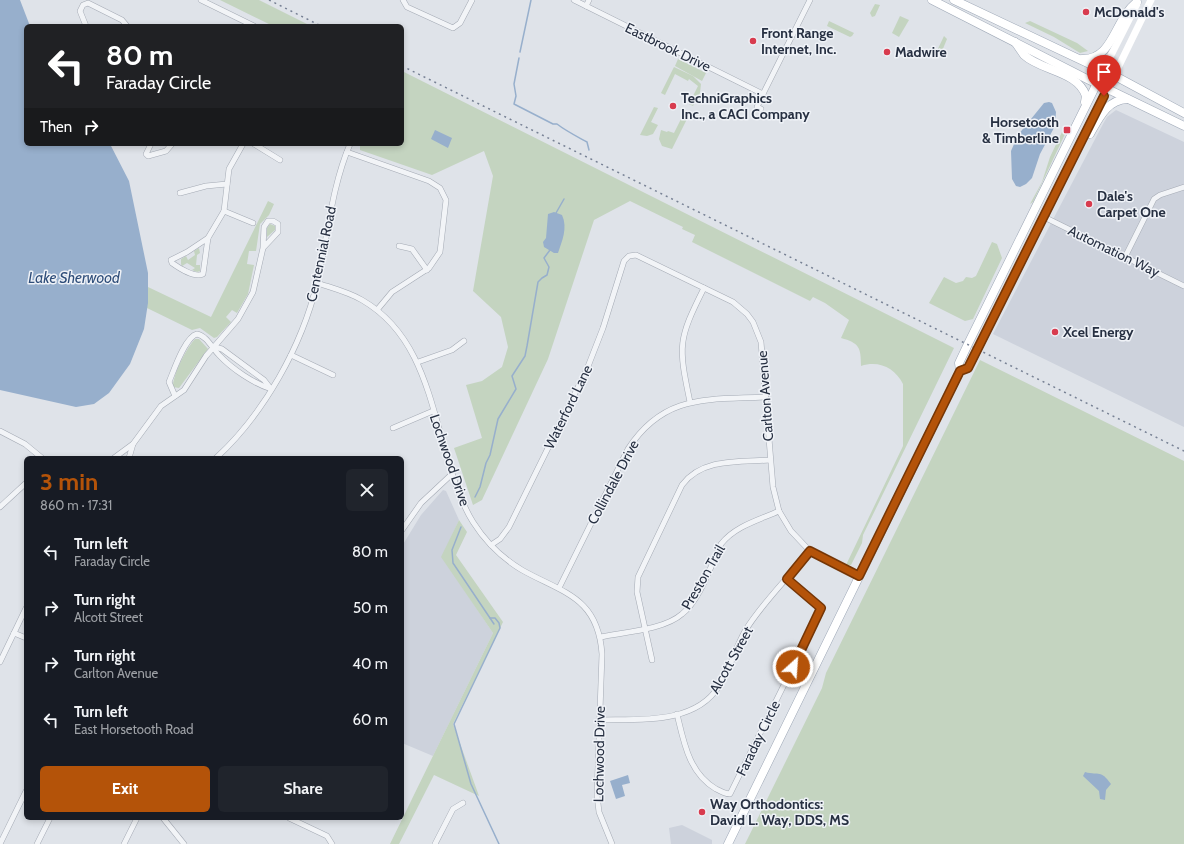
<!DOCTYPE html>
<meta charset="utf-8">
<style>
body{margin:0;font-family:Cabin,sans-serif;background:#20242c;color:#f1f3f6;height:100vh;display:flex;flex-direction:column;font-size:15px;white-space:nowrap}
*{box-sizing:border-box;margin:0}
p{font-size:13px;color:#9ea1a6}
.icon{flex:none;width:22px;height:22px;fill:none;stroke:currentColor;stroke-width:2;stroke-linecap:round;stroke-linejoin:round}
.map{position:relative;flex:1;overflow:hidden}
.sheet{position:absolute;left:24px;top:456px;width:380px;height:364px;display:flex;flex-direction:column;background:#171b24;border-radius:6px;box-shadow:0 2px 6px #0003}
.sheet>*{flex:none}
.top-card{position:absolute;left:24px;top:24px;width:380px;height:122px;border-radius:6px;box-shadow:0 2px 6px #0003;background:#202124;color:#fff;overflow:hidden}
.pin{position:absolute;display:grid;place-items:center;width:34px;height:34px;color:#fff;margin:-41px -17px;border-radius:50% 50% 50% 0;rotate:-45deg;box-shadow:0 0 4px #0007}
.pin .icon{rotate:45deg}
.me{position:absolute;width:44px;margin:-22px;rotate:26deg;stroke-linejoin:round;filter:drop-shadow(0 0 3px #0008)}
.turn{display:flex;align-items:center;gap:14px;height:84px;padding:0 16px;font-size:18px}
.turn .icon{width:52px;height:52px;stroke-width:2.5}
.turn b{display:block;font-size:28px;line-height:34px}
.then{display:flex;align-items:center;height:38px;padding:0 16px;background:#0003;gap:8px;font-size:15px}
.round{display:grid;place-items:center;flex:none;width:42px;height:42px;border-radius:6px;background:#20242c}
.overview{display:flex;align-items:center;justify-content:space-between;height:68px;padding:0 16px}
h1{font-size:24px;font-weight:700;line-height:30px;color:#b45309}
.primary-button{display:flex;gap:8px;margin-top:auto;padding:8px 16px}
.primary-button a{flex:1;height:46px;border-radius:6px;background:#b45309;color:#fff;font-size:16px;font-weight:700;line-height:46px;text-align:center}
.primary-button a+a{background:#20242c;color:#f1f3f6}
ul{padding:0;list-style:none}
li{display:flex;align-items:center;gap:12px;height:56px;padding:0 16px}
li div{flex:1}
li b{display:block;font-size:15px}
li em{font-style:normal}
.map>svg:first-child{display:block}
</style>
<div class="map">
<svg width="1184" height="844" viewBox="0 0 1184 844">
<rect width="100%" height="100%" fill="#dfe3e9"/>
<g fill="#cdd2dc">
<polygon points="1116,110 1184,142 1184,427 993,334 1103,124 1107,117"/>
<polygon points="443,490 446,491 459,520 442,557 493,633 433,756 402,743 402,546 421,515"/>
<polygon points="682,825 712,840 712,844 671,844 669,828"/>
</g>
<g fill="#c4d4c0">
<polygon points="220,0 259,0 311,26 273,26"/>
<polygon points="875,4 880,5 875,16 872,17 870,13"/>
<polygon points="900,16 909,20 899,37 892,33"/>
<polygon points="829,21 854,33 852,36 850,37 827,26"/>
<polygon points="1030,21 1077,43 1088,51 1080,53 1054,37 1025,23"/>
<polygon points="944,36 947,39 940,56 935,55"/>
<polygon points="678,59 706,73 702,81 675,66"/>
<polygon points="674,67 693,76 701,84 700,93 693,106 689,104 698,86 689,79 688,81 675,74 665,95 661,93"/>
<path d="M402 71 954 348 863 535 862 543 851 565H846L903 446V384C895 368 879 360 861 366 861 347 859 343 841 338L849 320 825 303 813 297 810 301 692 242 695 235 682 229 683 227 630 201 594 220 548 359 482 500 473 505 454 448 482 438 466 385 482 381 502 367 508 347 501 317 473 291 493 176 484 151 432 175 360 150V144H402Z"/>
<polygon points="654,107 658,108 651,122 658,125 653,134 647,136 640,135"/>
<polygon points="683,115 688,117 672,149 662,146 659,139 661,130 667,132 668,131 674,133"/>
<polygon points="1062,132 1065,134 1033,202 1030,204 1042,182 1050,157"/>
<polygon points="268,201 274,204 269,215 260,224 256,251 249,251 247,264 254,265 248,294 237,313 232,310 226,317 231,322 217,337 214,338 200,328 192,330 147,308 148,287 211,317"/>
<polygon points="270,224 275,226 275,230 267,237 267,228"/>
<polygon points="992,242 997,244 1002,258 973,319 965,321 929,303 944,277 956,283 963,281 966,277 972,278 976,276"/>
<polygon points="199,248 200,253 197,255 196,265 200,265 200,271 197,272 192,270 195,268 187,263 182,266 181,264 181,259 186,256 188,260 195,255 194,251"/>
<path d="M195 339H199L208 349 179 388 173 387C172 376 187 347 195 339Z"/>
<polygon points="980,360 1184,461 1184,844 745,844 822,688 826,673"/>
<polygon points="459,520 467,532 456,555 503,622 453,724 479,796 434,775 399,844 390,844 493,633 441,557"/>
</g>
<g fill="#97afcc">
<polygon points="0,0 20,0 30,26 26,26 26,144 110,144 129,181 148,273 148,303 144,329 130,364 109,393 94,404 76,407 0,390"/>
<polygon points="1049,102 1052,103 1056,112 1055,126 1040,154 1032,178 1026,184 1020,187 1016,186 1012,179 1011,151 1018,135 1044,103"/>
<polygon points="435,130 452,138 448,148 431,139"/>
<path d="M554 212 562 215C568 228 562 241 558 253H554L544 247 543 242 546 238 548 214Z"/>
<path d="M1085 772C1100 776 1100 769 1111 784L1106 790 1105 800 1100 799 1099 791 1083 776Z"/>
<polygon points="628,775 630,783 622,785 625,796 616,799 610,781"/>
</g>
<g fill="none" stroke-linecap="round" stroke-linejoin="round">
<g stroke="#97afcc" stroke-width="1.5">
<polyline points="520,52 531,0"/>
<path d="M519 58 514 84 516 96 514 104 553 124H557C566 131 576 136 587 142L589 150"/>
<polyline points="556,213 564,199"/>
<polyline points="475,497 480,487 486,463 490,455 498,419 516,389 512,376 525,356 527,346 538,282 542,278 547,275 549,267 544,258 550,250"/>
<polyline points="461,527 452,550 453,563 494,624"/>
<polyline points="490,618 495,618 499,623 500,628 454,724 471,784 499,844"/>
</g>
<defs>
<g id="street">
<polyline points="201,0 254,26"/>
<polyline points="403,0 407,7 453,28 460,23 472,0"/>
<polyline points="574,0 763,94"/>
<polyline points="586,6 589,0"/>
<polyline points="86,26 80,11 83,5 88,3 122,20 127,26"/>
<polyline points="761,109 757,107 763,94 810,0"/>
<polyline points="151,144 146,154 148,156 166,151 172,144"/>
<polyline points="254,144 280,160"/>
<polyline points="347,152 429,181 440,188 446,200 440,252 429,268 392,292 377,310"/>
<polyline points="180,193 206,186 227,184"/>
<polyline points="224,211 253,223"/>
<polyline points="1044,217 1184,286"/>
<path d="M208 238 203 274C195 278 179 268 172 263L171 260 187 252Z"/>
<polyline points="208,238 224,211 229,169 243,144"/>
<polyline points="399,246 412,249 427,270"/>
<polyline points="1125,257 1154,199 1160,195 1184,187"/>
<path d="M317 283C332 288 348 292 362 300 421 334 430 401 448 460 454 481 461 503 473 522 485 541 502 558 522 570 563 593 598 597 602 654L597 795 599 812 612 844"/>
<polyline points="215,347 222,349 264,380 271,389"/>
<polyline points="291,355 333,375"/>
<polyline points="418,362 452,350 464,341"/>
<path d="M175 396 169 382C174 370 185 337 197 334 207 336 212 348 219 355 232 369 253 383 271 389"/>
<path d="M690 402C678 345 678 340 704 288"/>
<polyline points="393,428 433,411"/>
<polyline points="0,431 25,444 42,458"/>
<polyline points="114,458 133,444 161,406 184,390 206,356 238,319 253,292 263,248 264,227 268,221 273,221 278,224 278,232 263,248"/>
<polyline points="129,458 133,444"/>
<path d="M216 458C264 414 302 346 317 283 328 236 331 189 350 144"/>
<polyline points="0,507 26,483"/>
<polyline points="402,530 421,503 452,474"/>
<polyline points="491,545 500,539 509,527 587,369 603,328 624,261 629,256 636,255 733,302 747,314 753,322 761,342 773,487 779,511 791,531 808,549 819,557 859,576"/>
<path d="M559 588 628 449C664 394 707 400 764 397"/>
<polyline points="14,633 26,638"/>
<path d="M600 637C624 632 664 630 682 614 700 600 711 565 721 544 735 526 759 520 779 511"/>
<path d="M652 660 637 592 638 577 682 485C702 458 739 462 770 460"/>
<polyline points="0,662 26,608"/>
<path d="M677 714C684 743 689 773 716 789 721 791 725 794 730 794L821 610 820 606 787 579"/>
<path d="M599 720C638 719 695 725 719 686 730 669 735 649 745 631 762 603 789 577 810 551"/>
<polyline points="163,818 184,844"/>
<polyline points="289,818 327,836 332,844"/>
<polyline points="0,844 26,791"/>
<polyline points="37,844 50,818"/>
<polyline points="124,844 137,818"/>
<polyline points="435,844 453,809 463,803"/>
</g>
<g id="primary">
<polyline points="932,0 1087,79 1184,126"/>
<polyline points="954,0 1117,77 1184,113"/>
<path d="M1015 42C1018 46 1021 51 1024 55 1041 71 1078 71 1086 96L1085 102"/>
<path d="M1082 59C1114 60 1114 19 1137 2"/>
<path d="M1090 134C1099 118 1107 100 1127 99"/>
<polyline points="960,371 968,368 1114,76"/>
<polyline points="728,844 960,371 959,363 968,344 1103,71"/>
</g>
</defs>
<use href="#street" stroke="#a4aab4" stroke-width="6"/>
<use href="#primary" stroke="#9da7b6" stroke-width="9"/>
<use href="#street" stroke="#f2f4f7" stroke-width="5"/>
<g stroke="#fff" stroke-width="7">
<polyline points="1103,71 1137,4"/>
<polyline points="1114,76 1151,0"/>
</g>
<use href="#primary" stroke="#fff" stroke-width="8"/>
<g stroke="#778194" stroke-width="1.5" stroke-dasharray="2 4" stroke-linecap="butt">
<polyline points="269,0 321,26"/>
<polyline points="402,66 1184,451"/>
</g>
</g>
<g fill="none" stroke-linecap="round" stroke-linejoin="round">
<defs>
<polyline id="route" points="793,667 821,608 787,579 810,551 859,576 960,371 968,368 1104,96"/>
</defs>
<use href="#route" stroke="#753606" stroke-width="10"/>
<use href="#route" stroke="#b45309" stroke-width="7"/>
</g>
<g fill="#d83b4e" stroke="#eff2f7" stroke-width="1.5">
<circle cx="1086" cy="12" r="4"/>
<circle cx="753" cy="41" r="4"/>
<circle cx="887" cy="52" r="4"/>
<circle cx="673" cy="106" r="4"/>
<rect x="1063" y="126" width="8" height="8" rx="2"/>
<circle cx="1089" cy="204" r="4"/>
<circle cx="1055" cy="332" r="4"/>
<circle cx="702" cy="812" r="4"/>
</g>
<g text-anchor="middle" stroke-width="3" stroke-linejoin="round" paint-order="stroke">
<g font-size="14" font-weight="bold" fill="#273042" stroke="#eff2f7" text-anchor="start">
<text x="1094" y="17">McDonald's</text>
<text x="761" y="38">Front Range<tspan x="761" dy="16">Internet, Inc.</tspan></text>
<text x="895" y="57">Madwire</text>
<text x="681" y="103">TechniGraphics<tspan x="681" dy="16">Inc., a CACI Company</tspan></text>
<text x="1059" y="127" text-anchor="end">Horsetooth<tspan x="1059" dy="16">&amp; Timberline</tspan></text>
<text x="1097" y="201">Dale's<tspan x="1097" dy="16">Carpet One</tspan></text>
<text x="1063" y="337">Xcel Energy</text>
<text x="710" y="809">Way Orthodontics:<tspan x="710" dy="16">David L. Way, DDS, MS</tspan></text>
</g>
<g font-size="14" fill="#273042" stroke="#eff2f7">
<text transform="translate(668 47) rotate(26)" y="5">Eastbrook Drive</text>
<text transform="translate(1114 251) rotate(26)" y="5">Automation Way</text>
<text transform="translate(321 254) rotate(-78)" y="5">Centennial Road</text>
<text transform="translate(765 396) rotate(-94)" y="5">Carlton Avenue</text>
<text transform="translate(568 407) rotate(-64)" y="5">Waterford Lane</text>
<text transform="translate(450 460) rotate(71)" y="5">Lochwood Drive</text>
<text transform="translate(613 482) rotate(-62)" y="5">Collindale Drive</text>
<text transform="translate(703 577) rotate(-60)" y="5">Preston Trail</text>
<text transform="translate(731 660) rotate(-61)" y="5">Alcott Street</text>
<text transform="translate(758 738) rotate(-64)" y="5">Faraday Circle</text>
<text transform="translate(599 754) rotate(-89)" y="5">Lochwood Drive</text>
</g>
<g font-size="15" font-style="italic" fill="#2e4d79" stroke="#eff2f7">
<text x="74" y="283">Lake Sherwood</text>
</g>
</g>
</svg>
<div class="pin" style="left:1104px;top:96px;background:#d93025"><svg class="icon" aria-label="arrive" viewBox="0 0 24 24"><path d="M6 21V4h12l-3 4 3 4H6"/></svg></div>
<svg class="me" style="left:793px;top:667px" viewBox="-20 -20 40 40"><circle r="17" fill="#b45309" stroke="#fff" stroke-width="3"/><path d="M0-11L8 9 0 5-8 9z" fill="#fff"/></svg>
<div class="top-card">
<div class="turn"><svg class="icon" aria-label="left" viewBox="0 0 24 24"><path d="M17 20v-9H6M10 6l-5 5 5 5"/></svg><div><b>80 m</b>Faraday Circle</div></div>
<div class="then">Then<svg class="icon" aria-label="right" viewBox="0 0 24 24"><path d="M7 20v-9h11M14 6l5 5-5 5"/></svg></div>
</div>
<section class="sheet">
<div class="overview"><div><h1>3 min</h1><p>860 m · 17:31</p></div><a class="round"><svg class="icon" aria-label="close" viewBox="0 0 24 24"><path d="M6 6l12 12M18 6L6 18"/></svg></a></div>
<ul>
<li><svg class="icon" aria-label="left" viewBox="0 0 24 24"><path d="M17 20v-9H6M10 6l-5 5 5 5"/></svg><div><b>Turn left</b><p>Faraday Circle</p></div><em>80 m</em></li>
<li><svg class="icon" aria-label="right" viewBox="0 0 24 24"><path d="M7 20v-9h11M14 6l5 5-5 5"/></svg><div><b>Turn right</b><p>Alcott Street</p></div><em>50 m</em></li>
<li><svg class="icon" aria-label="right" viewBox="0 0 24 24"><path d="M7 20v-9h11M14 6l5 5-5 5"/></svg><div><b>Turn right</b><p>Carlton Avenue</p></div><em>40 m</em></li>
<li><svg class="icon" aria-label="left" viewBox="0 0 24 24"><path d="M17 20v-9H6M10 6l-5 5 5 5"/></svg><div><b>Turn left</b><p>East Horsetooth Road</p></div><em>60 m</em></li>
</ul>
<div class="primary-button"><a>Exit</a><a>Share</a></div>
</section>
</div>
